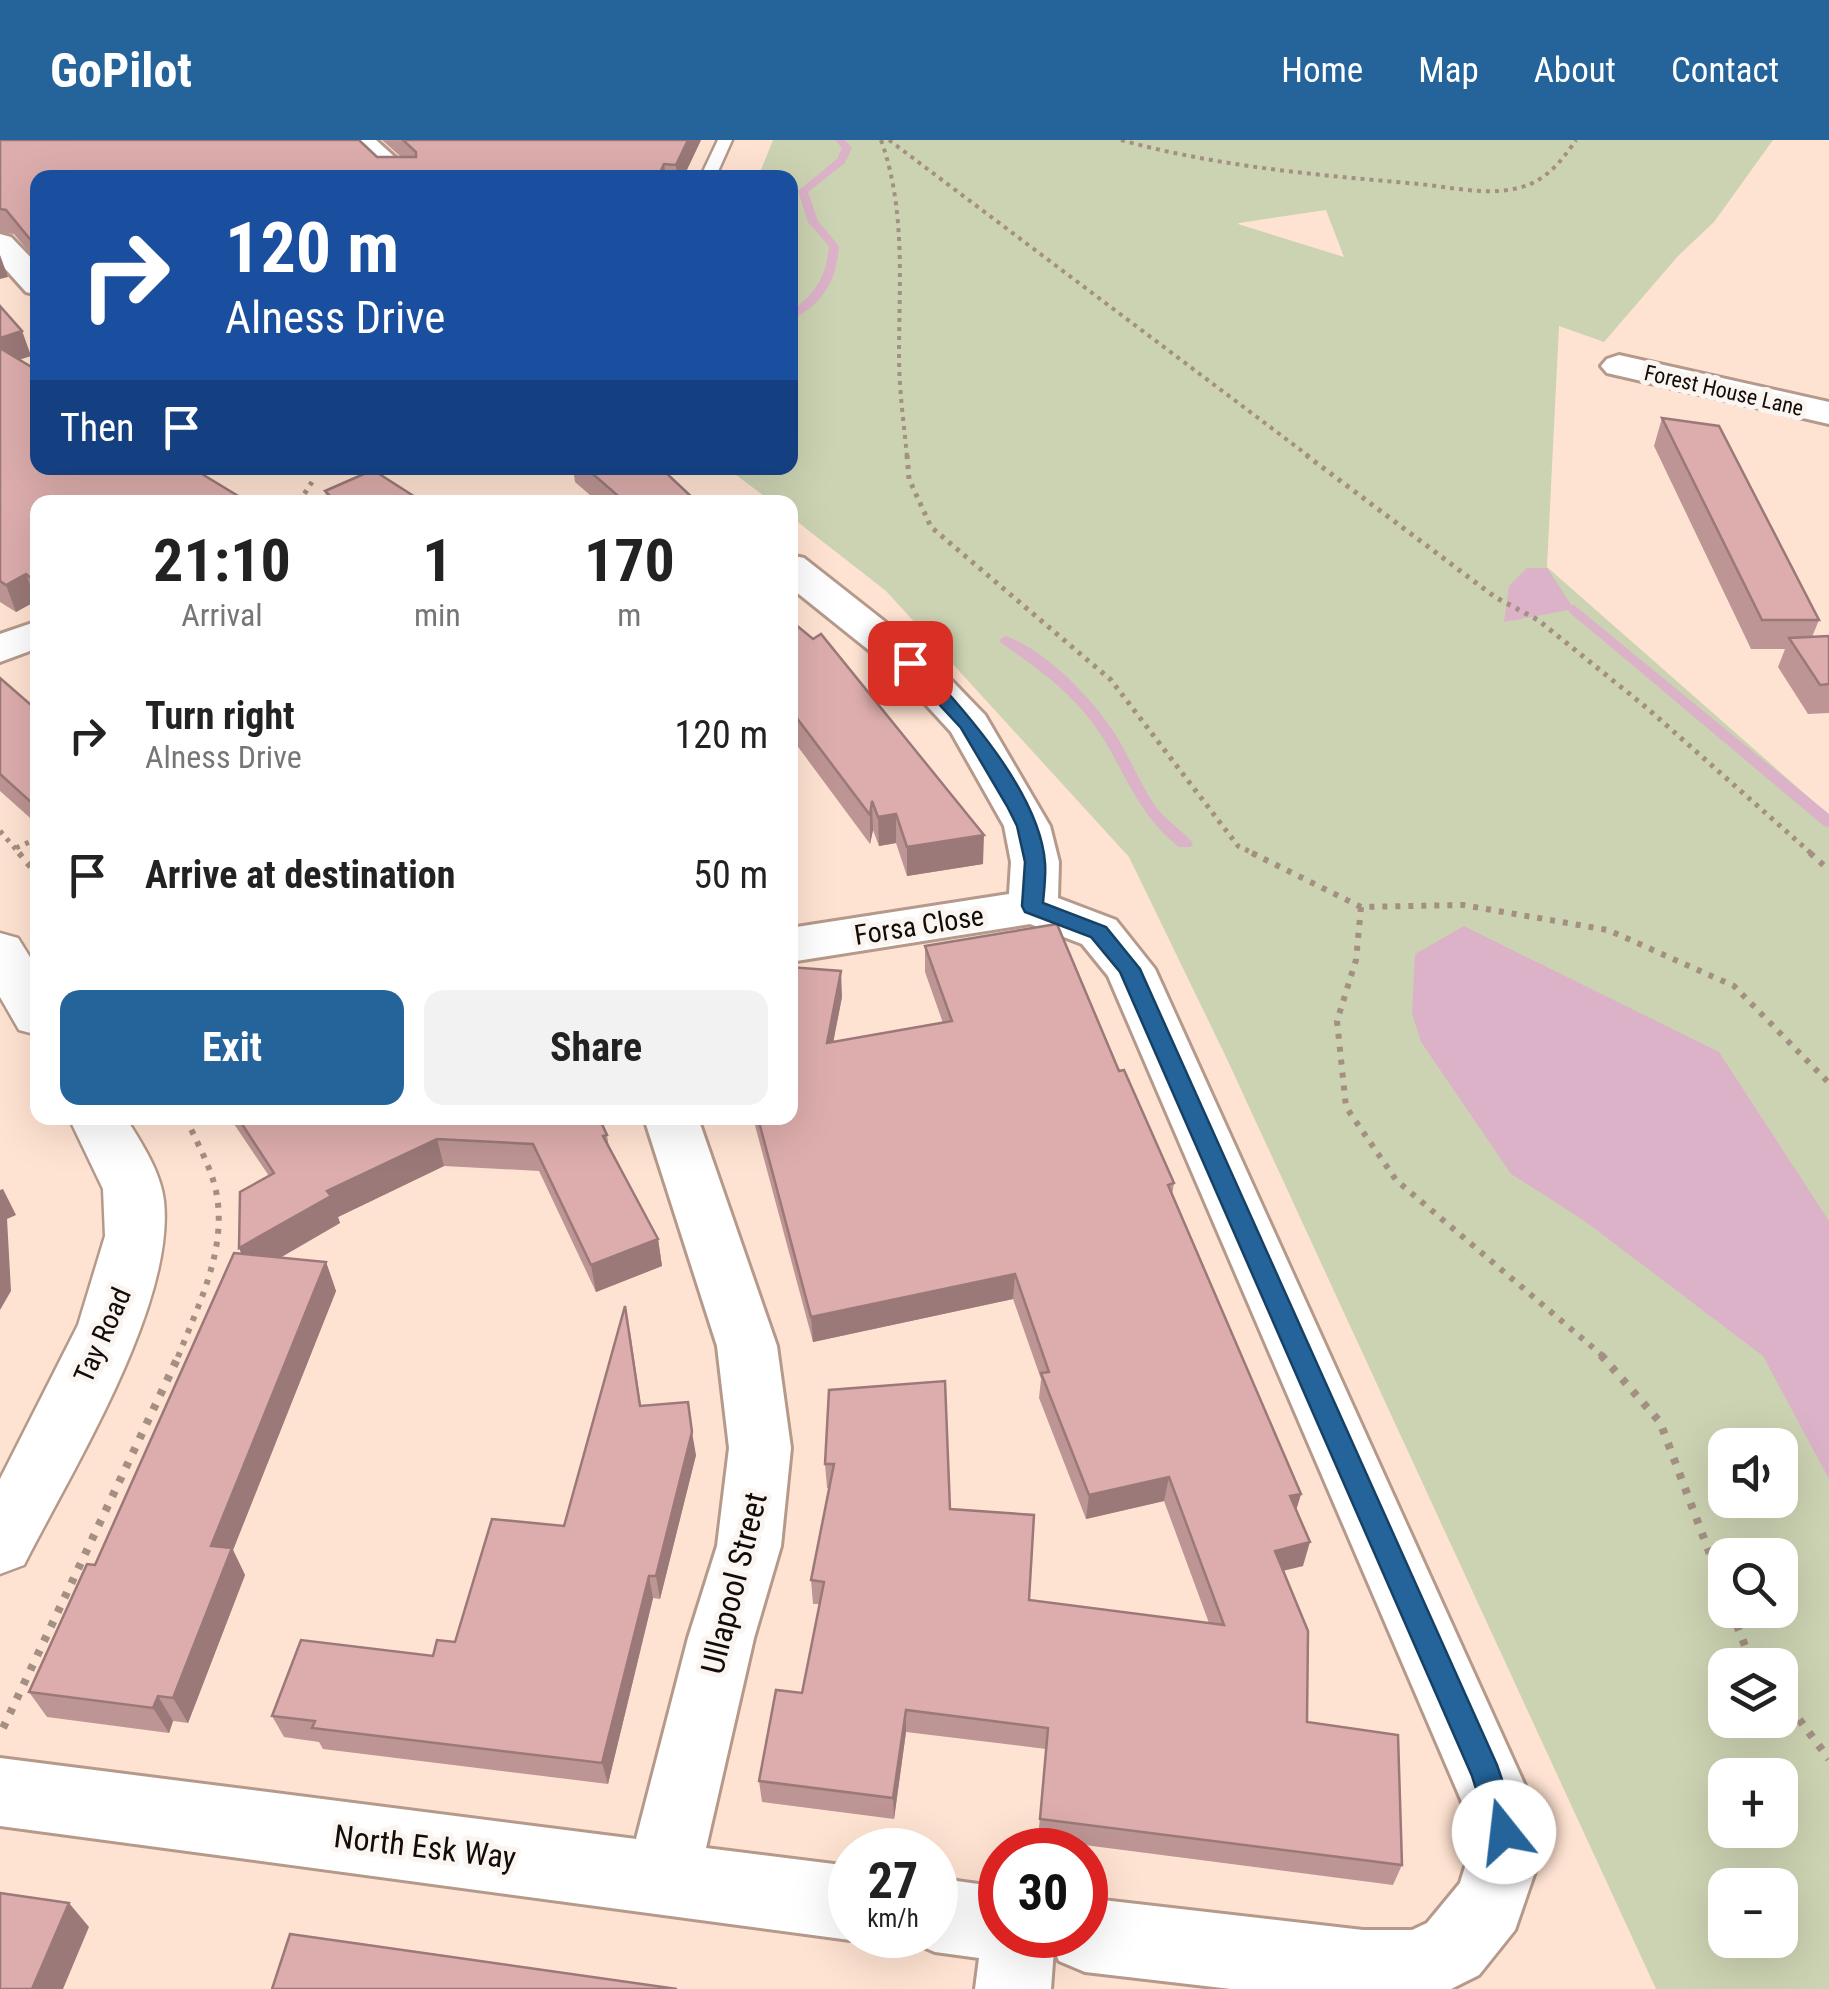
<!DOCTYPE html>
<meta charset="utf-8">
<style>
body{margin:0;font-family:"Roboto Condensed",sans-serif;background:#f2f2f2;color:#222;height:100vh;display:flex;flex-direction:column;font-size:38px;white-space:nowrap}
*{box-sizing:border-box;margin:0}
p{font-size:32px;color:#767676}
.icon{flex:none;width:55px;height:55px;fill:none;stroke:currentColor;stroke-width:2;stroke-linecap:round;stroke-linejoin:round}
.map{position:relative;flex:1;overflow:hidden}
.panel{position:absolute;left:30px;top:355px;width:768px;height:630px;display:flex;flex-direction:column;background:#fff;border-radius:20px;box-shadow:0 10px 40px #0002}
.panel>*{flex:none}
.hud{position:absolute;left:30px;top:30px;width:768px;height:305px;border-radius:20px;box-shadow:0 10px 40px #0002;background:#1a4fa0;color:#fff;overflow:hidden}
.buttons{position:absolute;left:1708px;top:1288px;display:grid;gap:20px}
.buttons a{display:grid;place-items:center;width:90px;height:90px;border-radius:20px;background:#fff;box-shadow:0 10px 40px #0002;font-size:50px}
.speed{position:absolute;left:828px;top:1688px;display:flex;gap:20px;font-size:50px;font-weight:700;text-align:center}
.speed>*{display:grid;place-content:center;width:130px;height:130px;border-radius:50%;background:#fff;box-shadow:0 10px 40px #0002;line-height:1}
.speed small{font-size:25px;font-weight:400}
.speed .limit{border:15px solid #d22;background:#fff;color:#111}
.pin{position:absolute;display:grid;place-items:center;width:85px;height:85px;color:#fff;margin:-42px;border-radius:20px;box-shadow:0 5px 15px #0006}
.me{position:absolute;width:110px;margin:-55px;rotate:344deg;stroke-linejoin:round;filter:drop-shadow(0 0 8px #0008)}
.turn{display:flex;align-items:center;gap:35px;height:210px;padding:0 30px;font-size:45px}
.turn .icon{width:130px;height:130px;stroke-width:2.5}
.turn b{display:block;font-size:70px;line-height:85px}
.then{display:flex;align-items:center;height:95px;padding:0 30px;background:#0003;gap:20px;font-size:38px}
.eta{display:flex;justify-content:space-evenly;align-items:center;height:170px;text-align:center}
.eta b{font-size:60px;font-weight:700;line-height:70px}
.action{display:flex;gap:20px;margin-top:auto;padding:20px 30px}
.action a{flex:1;height:115px;border-radius:20px;background:#24649a;color:#fff;font-size:40px;font-weight:700;line-height:115px;text-align:center}
.action a+a{background:#f2f2f2;color:#222}
ul{padding:0;list-style:none}
li{display:flex;align-items:center;gap:30px;height:140px;padding:0 30px}
li div{flex:1}
li b{display:block;font-size:38px}
li em{font-style:normal}
header{display:flex;align-items:center;gap:60px;box-sizing:border-box;height:140px;padding:0 50px;background:#24649a;color:#fff}
header strong{font-size:48px}
nav{display:flex;gap:55px;margin-inline-start:auto;font-size:35px}
.map>svg:first-child{display:block}
</style>
<header>
<strong>GoPilot</strong>
<nav><a>Home</a><a>Map</a><a>About</a><a>Contact</a></nav>
</header>
<div class="map">
<svg width="1829" height="1849" viewBox="0 0 1829 1849">
<rect width="100%" height="100%" fill="#ffe3d2"/>
<path fill="#ccd3b2" fill-rule="evenodd" d="M773 0H1773L1714 82 1678 116 1604 202 1559 186 1547 427 1829 675V1849H1656L1226 917 1129 717 886 451 790 376V362H772L727 328H790V38L758 37ZM1326 70 1344 117 1238 84 1239 83ZM1725 1305H1780V1360H1725ZM1725 1415H1780V1470H1725ZM1725 1525H1780V1580H1725ZM1725 1635H1780V1690H1725ZM1725 1745H1780V1800H1725Z"/>
<g fill="#dcb2c8">
<polygon points="1527,428 1547,428 1574,469 1504,482 1509,446"/>
<polygon points="1464,786 1719,912 1829,1081 1829,1339 1763,1216 1586,1082 1511,1034 1421,902 1412,873 1415,814"/>
</g>
<g fill="none" stroke-linecap="round" stroke-linejoin="round">
<g fill="#dcb2c8" fill-rule="evenodd">
<path d="M835 0H845L852 8 845 23 808 52 818 81 839 106C837 140 822 166 790 180V172C816 154 826 137 829 106L808 82 798 51 837 19 842 8Z"/>
<polygon points="1574,465 1829,674 1829,687 1824,686 1569,472 1569,466"/>
<path d="M1006 496C1049 512 1097 563 1120 602 1132 623 1141 645 1154 664 1165 680 1181 689 1193 703L1191 707H1179C1137 675 1124 628 1095 586 1070 551 1036 527 1001 503L999 500Z"/>
</g>
<defs>
<polygon id="service" points="718,0 732,0 715,38 700,38"/>
<g id="minor">
<polygon points="343,0 376,0 418,38 384,38"/>
<polygon points="0,94 11,97 38,125 38,155 26,152 0,123"/>
<polygon points="1619,215 1829,262 1829,284 1607,233 1601,226 1607,219"/>
<polygon points="790,415 804,418 926,514 985,575 1050,686 1059,722 1058,758 1116,780 1155,829 1532,1661 1540,1692 1540,1717 1515,1790 1479,1835 1451,1849 1231,1849 1085,1832 1059,1821 1054,1809 1051,1849 975,1849 979,1818 935,1812 909,1801 907,1795 935,1795 935,1738 1000,1747 1000,1795 1085,1795 1085,1758 1363,1790 1412,1790 1427,1783 1460,1743 1468,1717 1468,1692 1462,1662 1108,836 1082,804 1030,784 790,822 790,788 1009,754 1011,722 1004,686 951,592 896,532 790,447"/>
<polygon points="38,481 38,508 0,522 0,494"/>
<polygon points="644,978 698,978 777,1206 791,1308 781,1406 754,1498 706,1708 850,1726 850,1795 861,1795 850,1800 0,1686 0,1618 636,1699 688,1498 717,1406 729,1308 717,1206"/>
</g>
<g id="tertiary">
<polygon points="0,793 18,798 38,830 38,895 19,890 0,857"/>
<path d="M69 978H126C141 1002 161 1032 164 1061 175 1166 71 1332 24 1425L0 1434V1339L78 1185 105 1096 103 1049Z"/>
</g>
</defs>
<use href="#service" stroke="#b59a8b" stroke-width="5"/>
<use href="#minor" stroke="#b59a8b" stroke-width="6"/>
<use href="#tertiary" stroke="#b59a8b" stroke-width="5"/>
<g stroke="#a48f83" stroke-width="4" stroke-dasharray="4 5" stroke-linecap="butt">
<path d="M881 0C906 69 899 144 899 216 899 250 904 284 907 317"/>
<polyline points="889,0 1310,317"/>
<path d="M1121 0C1219 27 1318 35 1419 44 1451 47 1486 56 1518 48 1545 42 1561 22 1576 0"/>
</g>
<g stroke="#a48f83" stroke-width="5" stroke-dasharray="4 6" stroke-linecap="butt">
<polyline points="907,315 909,339 931,387 1111,540 1238,706 1257,715"/>
<polyline points="1306,315 1495,457 1538,480 1647,568 1813,715"/>
<polyline points="299,362 312,342"/>
<polyline points="0,691 21,715"/>
<polyline points="16,708 38,698"/>
</g>
<g stroke="#a48f83" stroke-width="6" stroke-dasharray="5 8" stroke-linecap="butt">
<polyline points="19,713 38,736"/>
<polyline points="1252,713 1361,767 1463,765 1608,790 1734,846 1829,943"/>
<polyline points="1810,713 1829,730"/>
<polyline points="1361,767 1356,820 1337,881 1346,967 1396,1040 1604,1217"/>
<path d="M178 1217C198 1165 228 1109 216 1051 211 1027 196 1001 186 978"/>
</g>
<g stroke="#a48f83" stroke-width="8" stroke-dasharray="6 10" stroke-linecap="butt">
<polyline points="1601,1215 1660,1282 1725,1454"/>
<polyline points="1731,1470 1747,1511 1758,1525"/>
<polyline points="1780,1554 1829,1619"/>
<polyline points="3,1588 179,1215"/>
</g>
<use href="#service" fill="#fff" fill-rule="evenodd"/>
<use href="#minor" fill="#fff" fill-rule="evenodd"/>
<use href="#tertiary" fill="#fff" fill-rule="evenodd"/>
</g>
<g fill="#bd9594">
<polygon points="0,0 377,17 401,17 382,0 701,0 683,38 38,38 38,123 14,94 0,92"/>
<polygon points="0,166 22,191 31,216 19,220 38,362 38,463 36,461 16,472 0,462"/>
<polygon points="1662,278 1819,480 1812,497 1829,496 1829,573 1808,574 1778,527 1785,509 1751,509 1654,306"/>
<polygon points="573,328 661,328 697,362 598,362 575,342"/>
<polygon points="325,351 423,362 327,362"/>
<polygon points="790,454 794,459 796,484 983,724 907,736 896,703 879,706 873,690 870,704 790,596"/>
<polygon points="0,538 38,571 38,685 0,651"/>
<polygon points="925,806 1119,931 1174,1043 1172,1055 1301,1354 1296,1370 1303,1426 1283,1431 1307,1582 1402,1725 1393,1745 1038,1699 1046,1609 906,1592 894,1679 762,1662 759,1641 802,1553 819,1464 813,1464 811,1440 829,1348 827,1348 825,1324 829,1250 950,1369 1029,1460 1209,1483 1164,1361 1086,1379 1039,1258 1041,1239 1013,1159 813,1202 753,978 790,978 842,857 833,902 943,883 925,832"/>
<polygon points="230,978 599,978 607,995 609,1008 658,1099 662,1126 596,1152 539,1031 444,1026 338,1077 340,1083 280,1118 326,1122 336,1151 233,1410 245,1435 188,1583 173,1581 169,1593 47,1577 29,1552 95,1425 241,1114 269,1036"/>
<polygon points="630,1191 641,1266 696,1315 660,1459 653,1458 608,1644 323,1609 319,1602 284,1597 272,1576 433,1516 455,1502 564,1386"/>
</g>
<g fill="#9a7978">
<polygon points="688,0 701,0 683,38 677,38 676,25"/>
<polygon points="664,24 666,38 657,38"/>
<polygon points="0,115 8,137 0,139"/>
<polygon points="22,191 31,216 0,225 0,198"/>
<polygon points="26,434 36,461 16,472 6,445"/>
<polygon points="794,459 796,487 790,493 790,463"/>
<polygon points="872,661 873,690 870,704 870,675"/>
<polygon points="896,674 896,703 879,706 878,677"/>
<polygon points="984,695 983,724 907,736 907,707"/>
<polygon points="841,831 842,857 828,929 827,903"/>
<polygon points="437,999 444,1026 338,1077 340,1083 250,1135 239,1108 327,1051"/>
<polygon points="3,1049 16,1075 7,1079 11,1151 0,1170 0,1050"/>
<polygon points="658,1099 662,1126 596,1152 591,1125"/>
<polygon points="326,1122 336,1151 233,1410 245,1435 188,1583 173,1558 211,1406"/>
<polygon points="1015,1134 1013,1159 813,1202 811,1177"/>
<polygon points="692,1292 696,1315 660,1459 656,1436"/>
<polygon points="1169,1337 1164,1361 1086,1379 1089,1355"/>
<polygon points="1301,1354 1294,1377 1290,1356"/>
<polygon points="1310,1402 1303,1426 1268,1434 1275,1411"/>
<polygon points="649,1436 653,1458 608,1644 602,1623"/>
<polygon points="158,1556 173,1581 169,1593 153,1568"/>
<polygon points="906,1570 906,1592 894,1679 893,1658"/>
<polygon points="69,1763 89,1787 63,1849 32,1849"/>
</g>
<g fill="#dcadac" stroke="#9a7978" stroke-width="2.5">
<polygon points="0,0 359,0 377,17 416,17 416,12 403,0 688,0 676,25 664,24 657,38 38,38 38,103 34,104 6,70 0,69"/>
<polygon points="0,166 22,191 0,198"/>
<polygon points="0,208 38,231 38,328 192,328 248,362 38,362 38,444 26,434 6,445 0,441"/>
<polygon points="1662,278 1719,286 1819,480 1762,480"/>
<polygon points="586,328 661,328 697,362 625,362"/>
<polygon points="373,330 423,362 336,362 325,351"/>
<polygon points="790,480 813,499 821,494 984,695 907,707 896,674 878,677 872,661 870,675 790,569"/>
<polygon points="1829,496 1829,544 1820,545 1789,498"/>
<polygon points="0,538 38,571 38,671 31,662 0,634"/>
<polygon points="1057,784 1119,931 1124,930 1174,1043 1168,1045 1301,1354 1290,1356 1310,1402 1275,1411 1308,1491 1307,1582 1398,1595 1402,1725 1040,1679 1048,1588 906,1570 893,1658 759,1641 776,1550 802,1553 824,1442 811,1440 834,1324 825,1324 829,1250 945,1241 950,1369 1034,1375 1029,1460 1224,1485 1169,1337 1089,1355 1041,1233 1049,1232 1015,1134 811,1177 758,978 790,978 790,827 841,831 827,903 952,881 925,806"/>
<polygon points="238,978 599,978 607,995 603,996 658,1099 591,1125 533,1004 437,999 327,1051 331,1056 239,1108 240,1052 274,1033"/>
<polygon points="234,1113 326,1122 211,1406 232,1408 173,1558 158,1556 153,1568 29,1552 87,1424 95,1425"/>
<polygon points="625,1166 640,1266 688,1262 692,1292 656,1436 649,1436 602,1623 312,1588 315,1581 272,1576 301,1500 433,1516 437,1500 455,1502 492,1379 564,1386"/>
<polygon points="0,1753 69,1763 32,1849 0,1849"/>
<polygon points="290,1794 677,1849 272,1849"/>
</g>
<path fill="#24649a" stroke="#174164" stroke-width="2.5" d="M910 517 917 519C963 568 1040 653 1045 723 1046 736 1044 750 1043 763L1106 787 1140 829 1497 1625 1520 1692 1515 1703 1504 1708 1493 1703 1472 1636 1120 832 1091 797 1025 772 1022 766 1025 722 1017 686 1007 666 961 588 901 523Z"/>
<g text-anchor="middle" stroke-width="10" stroke-linejoin="round" paint-order="stroke">
<g font-size="22" fill="#140b06" stroke="#fbf5f2">
<text transform="translate(1724 250) rotate(13)" y="8">Forest House Lane</text>
</g>
<g font-size="28" fill="#140b06" stroke="#fbf5f2">
<text transform="translate(919 785) rotate(-9)" y="10">Forsa Close</text>
<text transform="translate(102 1195) rotate(-66)" y="10">Tay Road</text>
</g>
<g font-size="32" fill="#140b06" stroke="#fbf5f2">
<text transform="translate(734 1443) rotate(-76)" y="11">Ullapool Street</text>
<text transform="translate(425 1707) rotate(7)" y="11">North Esk Way</text>
</g>
</g>
</svg>
<div class="buttons">
<a><svg class="icon" aria-label="sound" viewBox="0 0 24 24"><path d="M4 9h4l5-4v14l-5-4H4zM17 9q2 3 0 6"/></svg></a>
<a><svg class="icon" aria-label="search" viewBox="0 0 24 24"><circle cx="10" cy="10" r="6"/><path d="M15 15l6 6"/></svg></a>
<a><svg class="icon" aria-label="layers" viewBox="0 0 24 24"><path d="M12 4l9 5-9 5-9-5zM3 14l9 5 9-5"/></svg></a>
<a>+</a>
<a>−</a>
</div>
<div class="speed"><div>27<small>km/h</small></div><div class="limit">30</div></div>
<div class="pin" style="left:910px;top:523px;background:#d93025"><svg class="icon" aria-label="arrive" viewBox="0 0 24 24"><path d="M6 21V4h12l-3 4 3 4H6"/></svg></div>
<svg class="me" style="left:1504px;top:1692px" viewBox="-20 -20 40 40"><circle r="19" fill="#fff"/><path d="M0-13L10 11 0 6-10 11z" fill="#24649a"/></svg>
<div class="hud">
<div class="turn"><svg class="icon" aria-label="right" viewBox="0 0 24 24"><path d="M7 20v-9h11M14 6l5 5-5 5"/></svg><div><b>120 m</b>Alness Drive</div></div>
<div class="then">Then<svg class="icon" aria-label="arrive" viewBox="0 0 24 24"><path d="M6 21V4h12l-3 4 3 4H6"/></svg></div>
</div>
<section class="panel">
<div class="eta">
<div><b>21:10</b><p>Arrival</p></div>
<div><b>1</b><p>min</p></div>
<div><b>170</b><p>m</p></div>
</div>
<ul>
<li><svg class="icon" aria-label="right" viewBox="0 0 24 24"><path d="M7 20v-9h11M14 6l5 5-5 5"/></svg><div><b>Turn right</b><p>Alness Drive</p></div><em>120 m</em></li>
<li><svg class="icon" aria-label="arrive" viewBox="0 0 24 24"><path d="M6 21V4h12l-3 4 3 4H6"/></svg><div><b>Arrive at destination</b></div><em>50 m</em></li>
</ul>
<div class="action"><a>Exit</a><a>Share</a></div>
</section>
</div>
